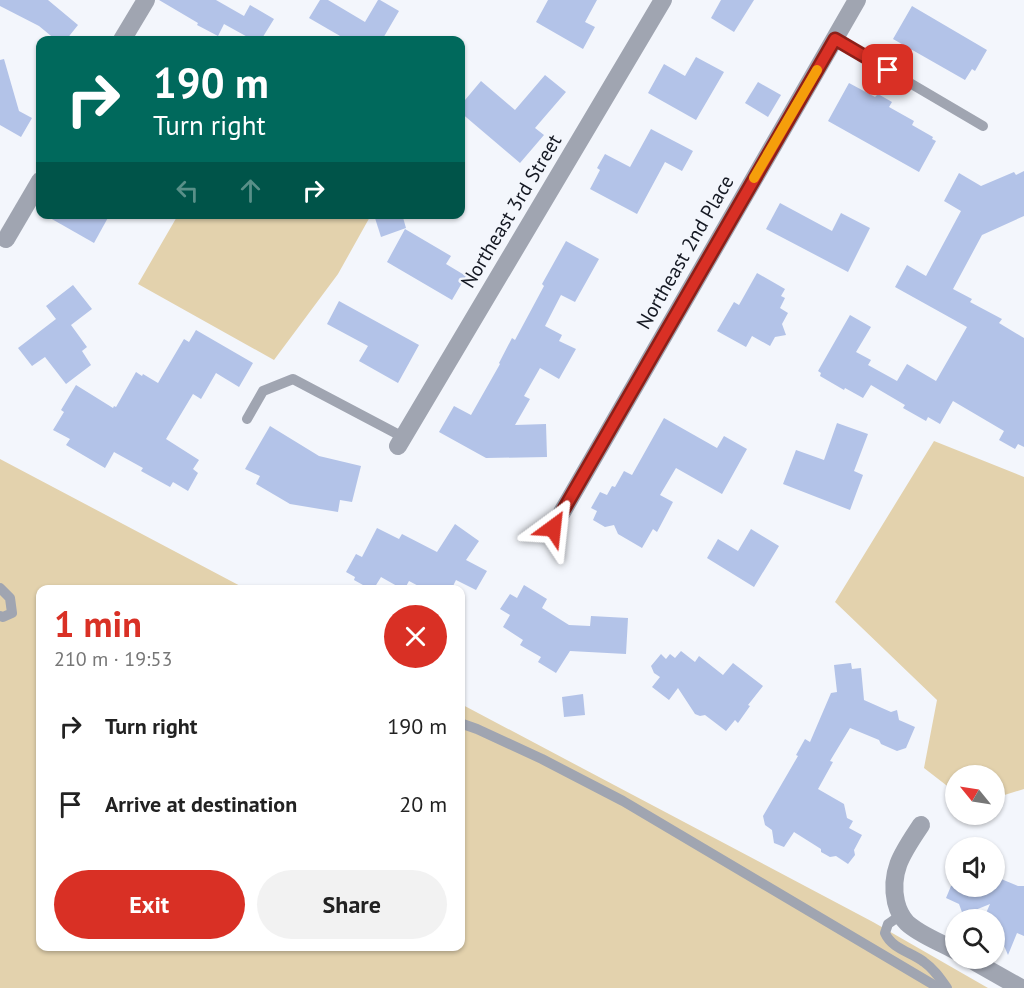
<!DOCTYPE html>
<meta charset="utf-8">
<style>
body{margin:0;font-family:"PT Sans",sans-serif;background:#f2f2f2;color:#222;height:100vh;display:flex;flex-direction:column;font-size:22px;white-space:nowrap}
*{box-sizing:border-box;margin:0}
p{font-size:20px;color:#767676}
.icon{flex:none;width:33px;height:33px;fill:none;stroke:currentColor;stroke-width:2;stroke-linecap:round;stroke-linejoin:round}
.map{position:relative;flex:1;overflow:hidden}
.panel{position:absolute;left:36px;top:585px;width:429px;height:366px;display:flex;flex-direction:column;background:#fff;border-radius:12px;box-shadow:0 2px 4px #0004}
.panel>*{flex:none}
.hud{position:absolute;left:36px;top:36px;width:429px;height:183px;border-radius:12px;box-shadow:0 2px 4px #0004;background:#00695c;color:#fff;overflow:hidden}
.needle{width:39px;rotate:300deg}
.controls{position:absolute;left:945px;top:765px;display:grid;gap:12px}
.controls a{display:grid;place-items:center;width:60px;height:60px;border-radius:50%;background:#fff;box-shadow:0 2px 4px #0004;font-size:30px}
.pin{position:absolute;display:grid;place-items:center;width:51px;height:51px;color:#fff;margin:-26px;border-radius:12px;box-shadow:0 3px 9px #0006}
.me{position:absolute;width:66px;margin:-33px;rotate:30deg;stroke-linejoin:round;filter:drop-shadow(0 0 4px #0008)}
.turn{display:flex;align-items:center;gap:21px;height:126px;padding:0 18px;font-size:27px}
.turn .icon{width:78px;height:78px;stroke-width:2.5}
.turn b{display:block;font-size:42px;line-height:51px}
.lanes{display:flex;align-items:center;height:57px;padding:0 18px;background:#0003;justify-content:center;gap:30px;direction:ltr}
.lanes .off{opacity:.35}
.round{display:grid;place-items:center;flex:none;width:63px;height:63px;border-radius:32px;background:#f2f2f2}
.summary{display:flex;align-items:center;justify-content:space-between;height:102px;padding:0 18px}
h1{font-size:36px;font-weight:600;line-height:45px;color:#d93025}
.primary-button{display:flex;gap:12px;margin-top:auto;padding:12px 18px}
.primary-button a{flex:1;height:69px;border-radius:36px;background:#d93025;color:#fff;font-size:24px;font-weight:600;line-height:69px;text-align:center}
.primary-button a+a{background:#f2f2f2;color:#222}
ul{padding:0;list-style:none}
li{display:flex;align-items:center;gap:18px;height:78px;padding:0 18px}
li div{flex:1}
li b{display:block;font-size:22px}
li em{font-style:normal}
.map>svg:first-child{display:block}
</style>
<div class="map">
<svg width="1024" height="988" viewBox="0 0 1024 988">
<rect width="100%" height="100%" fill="#f3f6fc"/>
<g fill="#e3d2ad">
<polygon points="178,215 178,214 371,215 338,274 274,360 138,284"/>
<polygon points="934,441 1024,477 1024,789 995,798 994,776 956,776 955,792 924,768 937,700 835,602"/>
<polygon points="0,459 246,589 40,590 40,946 460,946 461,704 873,922 988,988 0,988"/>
</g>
<g fill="#b3c3e8">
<polygon points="0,0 48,0 78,25 66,40 56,40 39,26 0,6"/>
<polygon points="159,0 216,0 244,16 250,5 274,19 261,40 253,40 224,24 218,36 197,25 198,23"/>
<polygon points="320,0 328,0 365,22 378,0 380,0 399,11 382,40 347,40 309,18"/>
<polygon points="548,0 597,0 585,22 595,27 583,49 536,22"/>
<polygon points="721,0 754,0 734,32 711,18"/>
<polygon points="912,6 987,50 975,71 972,69 965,80 893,39"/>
<polygon points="696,57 724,72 696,120 648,93 664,64 685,76"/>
<polygon points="4,59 19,111 32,118 21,137 0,125 0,60"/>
<polygon points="545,75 566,92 535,128 544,135 520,163 460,112 460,106 481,81 515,110"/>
<polygon points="758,82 781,95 768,117 745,103"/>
<polygon points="849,83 875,97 878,94 892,102 889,107 914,121 912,125 933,137 932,139 936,141 919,172 828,121"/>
<polygon points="651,129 693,151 682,171 665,162 637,214 590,189 600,170 597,168 605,154 630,167"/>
<polygon points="1024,171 1024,216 982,235 953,289 972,299 970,302 1002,319 999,323 1024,338 1024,447 1018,444 1015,449 999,440 1004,431 953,401 940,424 928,417 926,421 903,408 905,405 871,385 863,398 845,388 844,390 820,376 821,373 818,371 850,315 871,327 856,352 871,360 868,365 897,381 907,364 936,381 967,327 895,287 907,265 926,276 961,211 944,201 959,173 981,186 1014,172 1016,175"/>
<polygon points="780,203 832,231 841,213 870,228 848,272 766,229"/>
<polygon points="43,214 110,214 94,243"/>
<polygon points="386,214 402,214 406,228 381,237 375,218"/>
<polygon points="405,229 451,256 446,264 466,276 452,300 387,262"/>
<polygon points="566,241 599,259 575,302 561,295 545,326 562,335 559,341 576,349 559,379 540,368 524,396 530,399 515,425 546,424 547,457 486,458 439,432 454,406 471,415 500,364 499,363 512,338 515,340 544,286 542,284"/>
<polygon points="757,273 785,289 781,296 785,298 780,308 788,313 782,324 786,335 775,337 770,346 752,336 746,347 717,331 734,302 739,305"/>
<polygon points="73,285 92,309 71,325 87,347 82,351 91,365 66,384 45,357 32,366 18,348 56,319 46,306"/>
<polygon points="339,301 419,345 398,383 359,361 368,346 327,324"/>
<polygon points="196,330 253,363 239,387 216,373 201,399 193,394 166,439 199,460 193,469 198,473 188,491 173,482 170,487 141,471 143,468 114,452 105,468 66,445 70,439 53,430 64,412 61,410 76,385 113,408 114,406 116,407 136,372 142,376 143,374 158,383 184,339 189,342"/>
<polygon points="664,418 717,448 724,436 747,449 722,494 676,468 660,495 673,502 657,532 653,529 642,548 618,534 614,525 605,527 593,520 597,511 591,508 600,492 607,495 612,486 615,487 624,471 632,475"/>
<polygon points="837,423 868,434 854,471 863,475 850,510 783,484 796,450 824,460"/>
<polygon points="270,426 319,456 361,466 352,502 340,500 338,512 290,504 256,484 260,476 245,469"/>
<polygon points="455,524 479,541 466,560 487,571 476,590 456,580 451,590 426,590 409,581 404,590 381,577 373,590 372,590 354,580 355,577 346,572 356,554 362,557 377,528 399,539 402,534 437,552"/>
<polygon points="751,529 779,546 754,587 707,558 718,539 738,551"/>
<polygon points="524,585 547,599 542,608 569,625 590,626 591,616 628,618 626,654 570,651 556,673 538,662 541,657 520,645 523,640 503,627 510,615 500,609 510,594 517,598"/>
<polygon points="681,651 695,662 699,656 723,675 733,663 763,686 748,705 750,706 738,723 735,720 726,731 705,715 700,716 695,714 678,688 669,700 652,687 660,677 654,673 651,666 661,654 666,659 670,654 675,658"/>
<polygon points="851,663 852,669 861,668 864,700 891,712 897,710 899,720 915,727 906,748 897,751 881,744 879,740 850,728 830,761 833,762 818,789 844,804 847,818 853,821 849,828 862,835 854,850 855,855 848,864 836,856 830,857 821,852 821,849 794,832 784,847 774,843 772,830 765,825 763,816 798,756 796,755 805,739 810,742 831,693 837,692 834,665"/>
<polygon points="583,694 585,715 564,717 562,697"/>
<polygon points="994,876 1018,886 1024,886 1024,936 1017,933 1008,955 999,934 994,932 994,920 983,920 990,904 963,915 959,904 946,898 951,886 994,886"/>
</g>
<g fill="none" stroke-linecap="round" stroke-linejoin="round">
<g stroke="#a0a5b1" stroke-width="10">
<polyline points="835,39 983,126"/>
<polyline points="247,419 263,391 293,379 403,437"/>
<polyline points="0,588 10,598 12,613 3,617 0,616"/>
<polyline points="460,723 477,729 542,759 623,801 939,988"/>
<path d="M901 915 888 924 885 933C892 949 911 952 924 962 934 969 940 978 947 988"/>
</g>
<g stroke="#a0a5b1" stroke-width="18">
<polyline points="122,40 146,0"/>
<polyline points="6,239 40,181"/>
<polyline points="398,446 663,0"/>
<polyline points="553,528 857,0"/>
<path d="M921 825C904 851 889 870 896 902 898 910 901 917 907 923 920 935 940 942 956 951"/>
<polyline points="968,958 1021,988"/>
</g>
</g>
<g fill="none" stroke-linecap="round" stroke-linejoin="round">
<defs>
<polyline id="route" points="553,528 835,39 888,70"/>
</defs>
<use href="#route" stroke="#8d1f18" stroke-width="15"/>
<use href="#route" stroke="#d93025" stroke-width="10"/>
<polyline stroke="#f59e0b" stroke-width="10" points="754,178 817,70"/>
</g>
<g text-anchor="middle" stroke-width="4.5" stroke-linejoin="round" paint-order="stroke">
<g font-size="20" fill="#141822" stroke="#f3f6fc">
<text transform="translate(511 211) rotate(-59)" y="7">Northeast 3rd Street</text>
<text transform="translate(685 252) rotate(-60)" y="7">Northeast 2nd Place</text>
</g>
</g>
</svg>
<div class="controls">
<a><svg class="needle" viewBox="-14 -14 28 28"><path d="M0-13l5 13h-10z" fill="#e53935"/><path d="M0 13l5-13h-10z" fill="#767676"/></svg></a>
<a><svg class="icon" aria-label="sound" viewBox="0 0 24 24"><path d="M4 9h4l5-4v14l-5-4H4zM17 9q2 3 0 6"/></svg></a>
<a><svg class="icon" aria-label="search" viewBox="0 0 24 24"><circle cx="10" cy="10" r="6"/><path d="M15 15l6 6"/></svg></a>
</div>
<div class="pin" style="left:888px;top:70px;background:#d93025"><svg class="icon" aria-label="arrive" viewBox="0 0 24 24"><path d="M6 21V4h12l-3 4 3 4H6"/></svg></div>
<svg class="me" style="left:553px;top:528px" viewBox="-20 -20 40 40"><path d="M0-17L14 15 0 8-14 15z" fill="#d93025" stroke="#fff" stroke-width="4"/></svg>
<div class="hud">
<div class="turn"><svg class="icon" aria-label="right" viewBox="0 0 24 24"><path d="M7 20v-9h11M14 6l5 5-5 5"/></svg><div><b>190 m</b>Turn right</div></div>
<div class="lanes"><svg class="icon off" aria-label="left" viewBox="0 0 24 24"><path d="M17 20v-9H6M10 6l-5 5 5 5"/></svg><svg class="icon off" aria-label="ahead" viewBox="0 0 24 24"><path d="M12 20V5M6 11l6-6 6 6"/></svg><svg class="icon" aria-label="right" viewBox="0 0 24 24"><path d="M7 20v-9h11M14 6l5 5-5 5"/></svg></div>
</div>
<section class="panel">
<div class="summary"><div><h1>1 min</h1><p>210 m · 19:53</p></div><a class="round" style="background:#d93025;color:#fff"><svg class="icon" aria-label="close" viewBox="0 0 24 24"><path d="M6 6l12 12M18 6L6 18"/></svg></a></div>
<ul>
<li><svg class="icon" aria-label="right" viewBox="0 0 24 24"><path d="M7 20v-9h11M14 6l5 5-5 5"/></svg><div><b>Turn right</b></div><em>190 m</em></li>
<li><svg class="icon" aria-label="arrive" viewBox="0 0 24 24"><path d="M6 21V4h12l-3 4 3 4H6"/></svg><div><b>Arrive at destination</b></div><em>20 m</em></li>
</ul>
<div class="primary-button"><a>Exit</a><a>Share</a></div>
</section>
</div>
